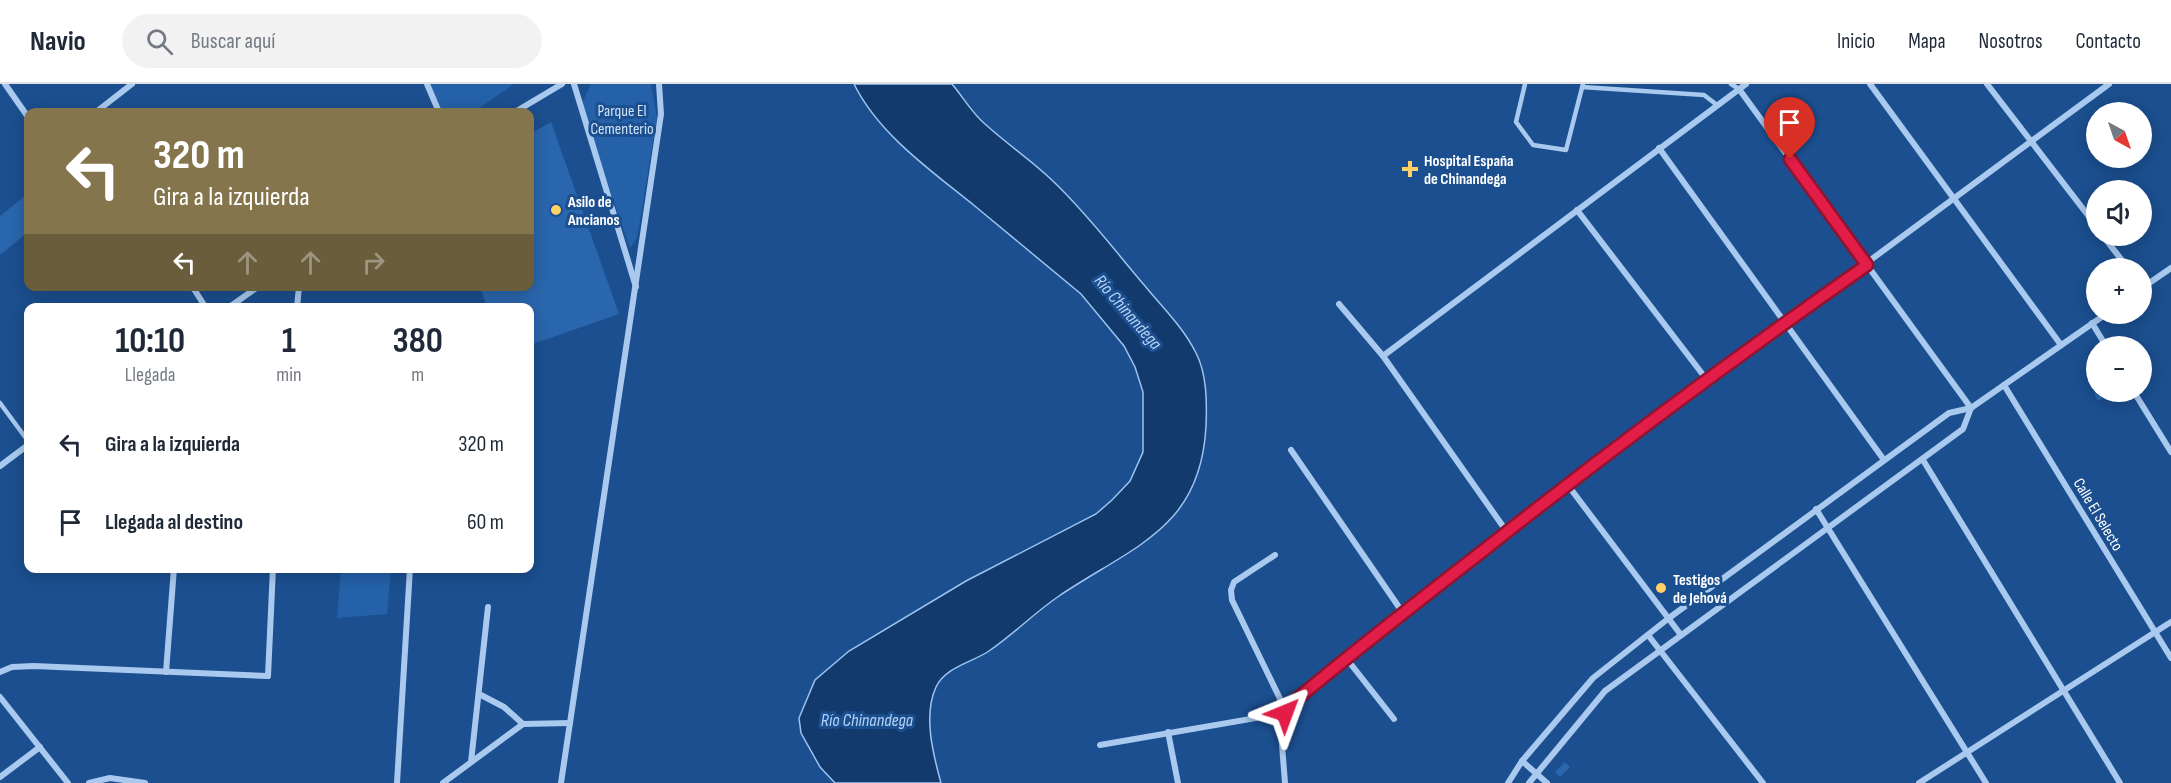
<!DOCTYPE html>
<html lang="es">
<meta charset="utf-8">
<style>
body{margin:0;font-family:"Sofia Sans Condensed",sans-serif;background:#f2f2f3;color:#1f2937;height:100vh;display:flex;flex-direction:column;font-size:22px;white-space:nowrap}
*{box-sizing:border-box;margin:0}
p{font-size:20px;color:#747a83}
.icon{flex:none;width:33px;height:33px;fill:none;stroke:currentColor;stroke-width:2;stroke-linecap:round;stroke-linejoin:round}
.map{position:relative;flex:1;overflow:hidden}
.drawer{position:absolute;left:24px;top:219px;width:510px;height:270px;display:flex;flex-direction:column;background:#fff;border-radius:12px;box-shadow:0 3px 15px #0003}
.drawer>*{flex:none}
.guide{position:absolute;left:24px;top:24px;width:510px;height:183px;border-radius:12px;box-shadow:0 3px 15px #0003;background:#84754c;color:#fff;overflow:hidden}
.needle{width:39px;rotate:140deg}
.buttons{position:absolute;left:2086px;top:18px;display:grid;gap:12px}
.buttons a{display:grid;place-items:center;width:66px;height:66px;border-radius:50%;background:#fff;box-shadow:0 3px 15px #0003;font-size:30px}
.pin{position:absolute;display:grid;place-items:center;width:51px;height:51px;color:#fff;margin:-62px -26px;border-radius:50% 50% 50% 0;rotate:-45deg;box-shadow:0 0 6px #0007}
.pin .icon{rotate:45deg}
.me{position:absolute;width:66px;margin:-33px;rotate:44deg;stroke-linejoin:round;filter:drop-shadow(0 0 4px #0008)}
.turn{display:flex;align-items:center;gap:21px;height:126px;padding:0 30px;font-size:27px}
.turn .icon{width:78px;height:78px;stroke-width:2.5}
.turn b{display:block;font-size:42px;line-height:51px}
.lanes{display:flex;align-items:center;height:57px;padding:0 30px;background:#0003;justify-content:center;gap:30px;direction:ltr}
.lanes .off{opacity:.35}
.eta{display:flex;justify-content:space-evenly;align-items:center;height:102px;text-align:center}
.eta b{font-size:36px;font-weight:700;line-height:42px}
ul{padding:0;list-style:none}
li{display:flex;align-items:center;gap:18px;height:78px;padding:0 30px}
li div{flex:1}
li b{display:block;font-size:22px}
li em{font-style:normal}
header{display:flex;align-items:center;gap:36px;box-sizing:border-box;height:84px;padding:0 30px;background:#fff;border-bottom:2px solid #e0e1e3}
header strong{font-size:28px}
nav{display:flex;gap:33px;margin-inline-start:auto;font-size:21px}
.search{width:420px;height:54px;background:#f2f2f3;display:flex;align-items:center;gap:15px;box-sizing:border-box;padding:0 21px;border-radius:33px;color:#747a83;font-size:22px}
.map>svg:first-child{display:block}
</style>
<header>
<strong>Navio</strong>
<div class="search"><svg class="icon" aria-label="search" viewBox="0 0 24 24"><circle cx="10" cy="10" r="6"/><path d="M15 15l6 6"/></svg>Buscar aquí</div>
<nav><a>Inicio</a><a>Mapa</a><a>Nosotros</a><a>Contacto</a></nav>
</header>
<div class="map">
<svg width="2171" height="699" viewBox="0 0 2171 699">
<rect width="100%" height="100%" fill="#1b4f8f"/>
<g fill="#2461a8">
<polygon points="430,0 514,0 474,28 442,28"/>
<polygon points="591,0 651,0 657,34 637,154 630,164 581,22"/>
<polygon points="341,485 391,485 387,530 337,534"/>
</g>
<path fill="#123a6d" stroke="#9cc4f0" stroke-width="1.5" d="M854 0H952C963 13 972 29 985 40 1008 61 1034 78 1056 100 1089 132 1116 168 1145 202 1163 224 1183 243 1196 269 1207 290 1207 319 1206 342 1201 445 1133 462 1059 512 1034 529 1014 550 989 567 973 578 945 583 936 603 923 631 933 670 941 699H835L820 683 801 649 799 634 815 596 849 567 966 497 1096 430 1112 416 1130 397 1143 368V308L1135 283 1124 262 1081 210C1046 181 1011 152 976 123 933 88 879 51 854 0Z"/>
<g fill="#2a66ad">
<polygon points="551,38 619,230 530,261 530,224 487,224 480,202 530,202 530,50"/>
<polygon points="26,111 28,115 28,148 0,171 0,132"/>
<polygon points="2098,308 2115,308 2098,317 2094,310"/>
<polygon points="1565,678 1570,683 1560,693 1555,688"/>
</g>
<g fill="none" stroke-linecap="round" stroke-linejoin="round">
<g stroke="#a9c9ee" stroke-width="4.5">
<polyline points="1525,0 1516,38 1533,61 1566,66 1583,0"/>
<polyline points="1731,0 1739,5"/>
<polyline points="1582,3 1704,11 1717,21"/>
<polyline points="0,319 28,357"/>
</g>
<g stroke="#a9c9ee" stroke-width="6">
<polyline points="5,0 28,33"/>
<polyline points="427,0 439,28"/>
<polyline points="574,0 636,203"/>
<polyline points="1870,0 2061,261"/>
<polyline points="1987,0 2097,143"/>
<polyline points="1739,5 1971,324"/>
<polyline points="96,28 132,0"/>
<polyline points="515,28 562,0"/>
<polyline points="1659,64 1884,376"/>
<polyline points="1577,126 1707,296"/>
<polyline points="2103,152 2128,184"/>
<polyline points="192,202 206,224"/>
<polyline points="2142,204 2171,184"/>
<polyline points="1339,220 1383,272 1507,448"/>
<polyline points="228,224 259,202"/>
<polyline points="297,224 299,202"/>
<polyline points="2092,239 2106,262"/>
<polyline points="1383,272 1746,0"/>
<polyline points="2004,301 2171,574"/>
<polyline points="2134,308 2171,368"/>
<polyline points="1291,366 1403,529"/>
<polyline points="1923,376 2120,699"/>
<polyline points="0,382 28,361"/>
<polyline points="1567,400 1681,551"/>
<polyline points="1816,425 1986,699"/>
<polyline points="1275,471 1234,498 1231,506 1232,516 1285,625"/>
<polyline points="1648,551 1763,699"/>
<polyline points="1346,574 1394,635"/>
<polyline points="0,588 12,583 34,582 268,592 273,484"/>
<polyline points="166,588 174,484"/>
<polyline points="479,610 504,623 523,640"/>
<polyline points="0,613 68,699"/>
<polyline points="1168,648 1178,699"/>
<polyline points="1100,661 1285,629"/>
<polyline points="1522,677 1547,699"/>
<polyline points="471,678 488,523"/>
<polyline points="0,693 40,663"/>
<polyline points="89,699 110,694 145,699"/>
<polyline points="397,699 410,484"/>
<polyline points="443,699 523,640 570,639"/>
<polyline points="561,699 661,30 659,0"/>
<polyline points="1285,699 1281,648 1285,625 1317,598 1567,400 2109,0"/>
<polyline points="1508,699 1522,677 1593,594 1669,534 1949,329 1971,324 2106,230"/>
<polyline points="1529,699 1605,607 1963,345 1971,324"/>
<polyline points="1919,699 2171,538"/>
</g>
</g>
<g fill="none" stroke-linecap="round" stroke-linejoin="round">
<defs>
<path id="route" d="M1285 629V625C1350 570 1417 518 1484 466 1609 367 1737 272 1867 181L1790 75"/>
</defs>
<use href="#route" stroke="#92132f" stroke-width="15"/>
<use href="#route" stroke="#e11d48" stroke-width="10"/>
</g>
<g fill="#ffd166" stroke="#1b4f8f" stroke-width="2">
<path d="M1407 76h6v6h6v6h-6v6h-6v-6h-6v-6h6z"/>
<circle cx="556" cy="126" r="6"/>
<circle cx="1661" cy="504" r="6"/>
</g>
<g text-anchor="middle" stroke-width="6" stroke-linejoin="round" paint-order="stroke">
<g font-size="16" fill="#cfe3fa" stroke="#1b4f8f">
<text x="622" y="32">Parque El<tspan x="622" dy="18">Cementerio</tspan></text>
</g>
<g font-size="16" font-weight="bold" fill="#fff" stroke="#1b4f8f" text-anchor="start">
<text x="1424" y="82">Hospital España<tspan x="1424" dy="18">de Chinandega</tspan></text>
<text x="568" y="123">Asilo de<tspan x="568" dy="18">Ancianos</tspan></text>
<text x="1673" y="501">Testigos<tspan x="1673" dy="18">de Jehová</tspan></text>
</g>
<g font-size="16" fill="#fff" stroke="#1b4f8f">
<text transform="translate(2099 430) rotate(59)" y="6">Calle El Selecto</text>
</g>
<g font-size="18" font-style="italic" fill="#b5d3f5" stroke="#1b4f8f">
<text transform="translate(1128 228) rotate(49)" y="6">Río Chinandega</text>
<text x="867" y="642">Río Chinandega</text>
</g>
</g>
</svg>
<div class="buttons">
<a><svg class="needle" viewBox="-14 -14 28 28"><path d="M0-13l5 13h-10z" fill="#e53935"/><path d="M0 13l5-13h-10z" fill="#747a83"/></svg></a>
<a><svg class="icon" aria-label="sound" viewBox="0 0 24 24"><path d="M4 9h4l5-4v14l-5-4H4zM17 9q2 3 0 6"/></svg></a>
<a>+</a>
<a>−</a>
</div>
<div class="pin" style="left:1790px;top:75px;background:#d93025"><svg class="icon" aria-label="arrive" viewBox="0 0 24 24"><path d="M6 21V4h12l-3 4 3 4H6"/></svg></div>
<svg class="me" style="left:1285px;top:629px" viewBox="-20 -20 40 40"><path d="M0-17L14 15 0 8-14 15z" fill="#e11d48" stroke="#fff" stroke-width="4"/></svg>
<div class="guide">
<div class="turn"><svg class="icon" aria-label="left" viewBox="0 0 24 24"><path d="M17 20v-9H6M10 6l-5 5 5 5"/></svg><div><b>320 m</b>Gira a la izquierda</div></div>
<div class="lanes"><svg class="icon" aria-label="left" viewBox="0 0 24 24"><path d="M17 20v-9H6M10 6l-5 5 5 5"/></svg><svg class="icon off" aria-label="ahead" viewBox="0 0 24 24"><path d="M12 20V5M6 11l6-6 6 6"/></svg><svg class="icon off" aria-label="ahead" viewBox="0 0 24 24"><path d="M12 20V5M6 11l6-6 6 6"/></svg><svg class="icon off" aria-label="right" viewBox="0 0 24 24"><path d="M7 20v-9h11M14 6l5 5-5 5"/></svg></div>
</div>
<section class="drawer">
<div class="eta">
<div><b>10:10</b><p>Llegada</p></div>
<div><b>1</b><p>min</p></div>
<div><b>380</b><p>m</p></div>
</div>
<ul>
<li><svg class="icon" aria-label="left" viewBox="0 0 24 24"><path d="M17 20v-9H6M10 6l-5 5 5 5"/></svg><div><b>Gira a la izquierda</b></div><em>320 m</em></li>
<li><svg class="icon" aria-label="arrive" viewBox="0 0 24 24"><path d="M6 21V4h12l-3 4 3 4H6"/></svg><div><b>Llegada al destino</b></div><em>60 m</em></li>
</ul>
</section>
</div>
